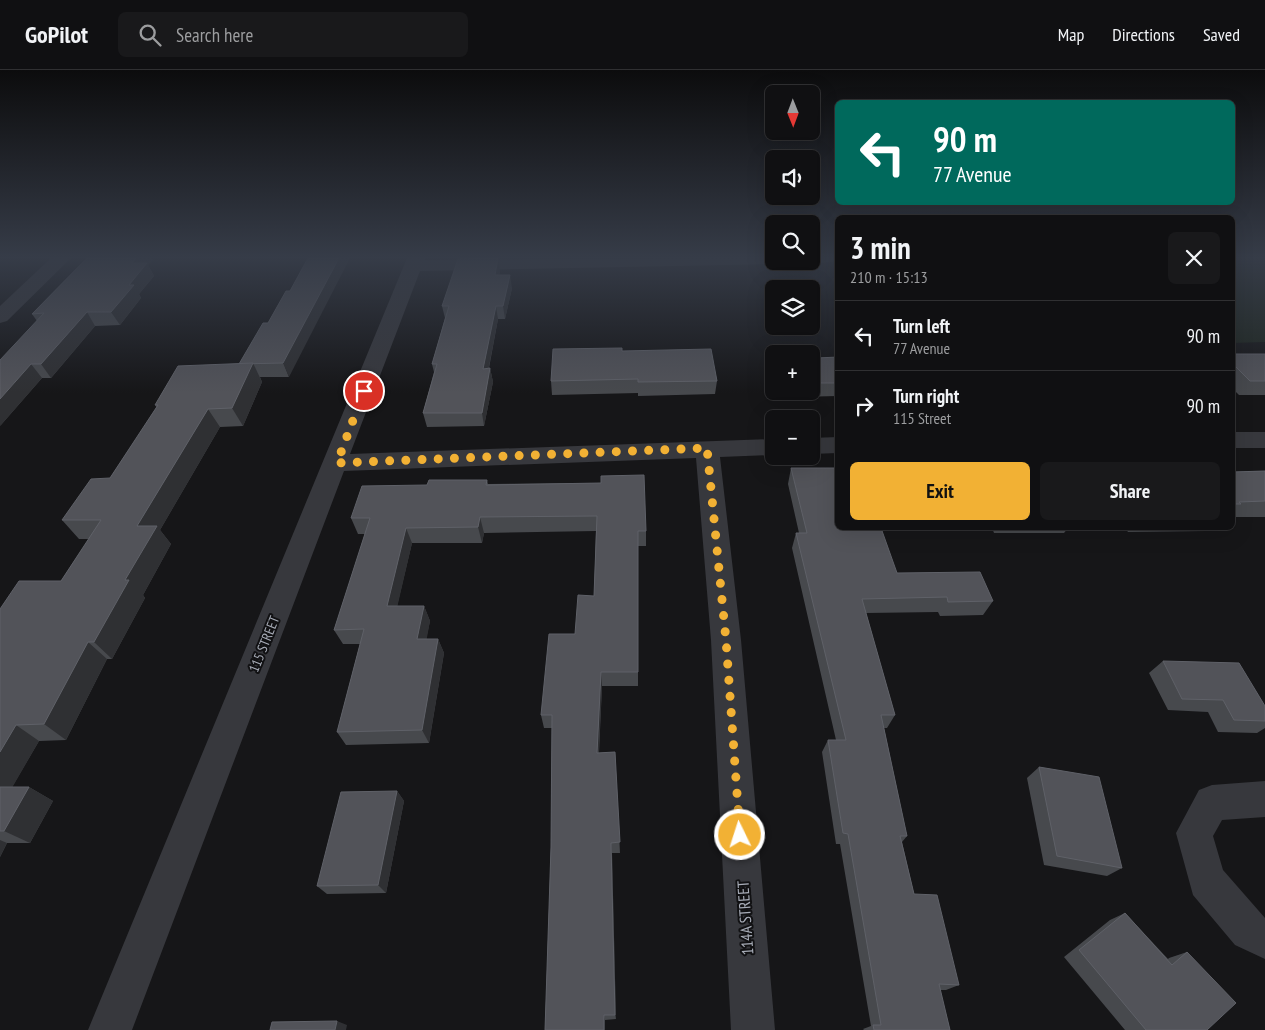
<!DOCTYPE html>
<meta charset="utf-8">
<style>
body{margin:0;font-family:"PT Sans Narrow",sans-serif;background:#19191b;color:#f1f3f6;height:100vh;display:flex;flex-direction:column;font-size:19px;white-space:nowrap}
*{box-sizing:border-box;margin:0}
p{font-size:16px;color:#9c9d9f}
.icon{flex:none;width:28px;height:28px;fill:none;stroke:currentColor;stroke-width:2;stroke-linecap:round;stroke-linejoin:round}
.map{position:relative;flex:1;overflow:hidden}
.details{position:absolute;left:835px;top:145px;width:400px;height:315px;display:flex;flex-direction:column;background:#101012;border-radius:8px;box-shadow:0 5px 20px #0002,0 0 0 1px #303032}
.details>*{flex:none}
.banner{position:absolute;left:835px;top:30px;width:400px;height:105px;border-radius:8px;box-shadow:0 5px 20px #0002,0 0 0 1px #303032;background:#00695c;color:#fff;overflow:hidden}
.needle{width:32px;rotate:179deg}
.fabs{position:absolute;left:765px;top:15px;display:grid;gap:10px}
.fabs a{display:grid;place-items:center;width:55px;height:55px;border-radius:8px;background:#101012;box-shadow:0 5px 20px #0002,0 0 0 1px #303032;font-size:25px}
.pin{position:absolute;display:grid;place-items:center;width:42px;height:42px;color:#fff;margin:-21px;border:2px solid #fff;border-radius:50%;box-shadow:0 1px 5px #0007}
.me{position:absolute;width:55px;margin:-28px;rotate:356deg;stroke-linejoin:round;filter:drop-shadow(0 0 4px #0008)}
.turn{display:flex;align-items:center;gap:18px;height:105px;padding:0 15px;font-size:22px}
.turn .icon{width:65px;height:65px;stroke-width:2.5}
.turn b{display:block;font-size:35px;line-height:42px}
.round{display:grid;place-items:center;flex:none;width:52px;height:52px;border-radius:8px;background:#19191b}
.overview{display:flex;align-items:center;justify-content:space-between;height:85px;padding:0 15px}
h1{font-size:30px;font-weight:700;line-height:38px}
.primary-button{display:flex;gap:10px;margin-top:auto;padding:10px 15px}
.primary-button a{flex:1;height:58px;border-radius:8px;background:#f2b134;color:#111;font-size:20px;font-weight:700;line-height:58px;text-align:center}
.primary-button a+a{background:#19191b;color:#f1f3f6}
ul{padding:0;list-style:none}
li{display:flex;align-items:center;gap:15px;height:70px;padding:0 15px;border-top:1px solid #303032}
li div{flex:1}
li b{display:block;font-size:19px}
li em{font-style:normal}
header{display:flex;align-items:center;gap:30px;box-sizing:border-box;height:70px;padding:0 25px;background:#101012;border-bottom:1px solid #303032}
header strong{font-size:24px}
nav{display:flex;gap:28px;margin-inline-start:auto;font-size:18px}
.search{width:350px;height:45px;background:#19191b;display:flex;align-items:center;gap:12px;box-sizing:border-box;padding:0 18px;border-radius:8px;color:#9c9d9f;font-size:19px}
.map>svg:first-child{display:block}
</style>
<header>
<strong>GoPilot</strong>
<div class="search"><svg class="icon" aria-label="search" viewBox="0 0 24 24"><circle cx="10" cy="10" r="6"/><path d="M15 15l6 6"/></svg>Search here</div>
<nav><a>Map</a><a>Directions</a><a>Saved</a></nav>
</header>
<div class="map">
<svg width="1265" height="960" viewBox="0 0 1265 960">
<rect width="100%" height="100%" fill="#161618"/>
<polygon fill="#1e261f" points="1233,188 1265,188 1265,272 1233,273"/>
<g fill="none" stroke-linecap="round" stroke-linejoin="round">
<g fill="#37383d" fill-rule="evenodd">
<polygon points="51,188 71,188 7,251 0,253 0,236"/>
<polygon points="407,188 425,188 424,190 774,188 774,191 781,191 774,194 420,201 350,384 774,369 774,385 720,387 741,570 775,960 731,960 711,570 696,388 344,401 132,960 88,960"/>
<polygon points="811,188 838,188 838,191 811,194 804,191 811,191"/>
<rect x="1232" y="362" width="33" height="16"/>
<polygon points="838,367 838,383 811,384 811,368"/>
<polygon points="1265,711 1265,747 1222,750 1213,766 1223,800 1265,848 1265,889 1235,875 1193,825 1176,763 1199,720 1212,715"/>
</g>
</g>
<g fill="#47494d">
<polygon points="87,188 154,188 148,195 154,206 139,224 141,228 120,255 95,256 51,308 42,308 0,356 37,251 32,244"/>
<polygon points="500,201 499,205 512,218 505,249 498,249 489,298 490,298 493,312 484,356 427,357 423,343 434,302 432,294 445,248 442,236"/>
<polygon points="268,253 289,307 260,307 262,312 243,356 220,357 160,460 171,474 143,525 145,528 112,589 107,589 66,670 39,671 12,717 29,717 53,731 30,773 7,773 0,787 0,539 61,511 89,469 79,469 62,450 110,408 157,338 155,335 239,294"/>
<polygon points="622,281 717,311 715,324 638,326 638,323 552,325 551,311"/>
<polygon points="1232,284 1265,284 1265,325 1239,325 1232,318"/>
<polygon points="811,286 817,288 838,287 838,326 795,327 794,321 811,321"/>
<polygon points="791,398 897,503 993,531 983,545 940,546 938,542 866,543 895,645 887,658 884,658 907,766 902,772 914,824 959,915 946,920 940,920 950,960 864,960 863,959 871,956 840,774 836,774 822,682 828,670 836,670 792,478 796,463 799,463 788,414"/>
<polygon points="1265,401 1265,447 1232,447 1232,402"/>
<polygon points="487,410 488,414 601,413 646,461 646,476 638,476 638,616 602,616 599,683 615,682 620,783 612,783 616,949 605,950 605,960 545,960 551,777 552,658 544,658 541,645 575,564 594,526 596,461 484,463 482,473 412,473 397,536 424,536 430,551 426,569 438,569 444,583 429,673 346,675 337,662 360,574 343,574 334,560 365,464 358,464 351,448 427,415"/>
<polygon points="992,458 1068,458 1064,463 994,463"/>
<polygon points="1125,458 1209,458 1206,461 1128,462"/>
<polygon points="1163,591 1265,636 1265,658 1257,663 1218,662 1208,642 1168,640 1149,603"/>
<polygon points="1039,697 1122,798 1107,806 1044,795 1027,708"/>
<polygon points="397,721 404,731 386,823 327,824 317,816"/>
<polygon points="1125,843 1168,889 1169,888 1187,882 1207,960 1125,960 1064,887 1110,850"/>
</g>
<g fill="#2f3033">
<polygon points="136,188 154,188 148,195 154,206 139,224 141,228 120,255 111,242 129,215 132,193"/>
<polygon points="339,188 350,188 289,307 283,293"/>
<polygon points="498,188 500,201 497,218 495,205"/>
<polygon points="510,205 512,218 505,249 503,236"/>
<polygon points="496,236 498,249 486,312 483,299"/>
<polygon points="87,242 95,256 51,308 41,294"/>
<polygon points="253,293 262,312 243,356 232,338"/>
<polygon points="31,294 42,308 0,356 0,329"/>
<polygon points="490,298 493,312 484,356 482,343"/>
<polygon points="208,339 220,357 160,460 171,474 143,525 145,528 112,589 94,572 125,510 137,456"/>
<polygon points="480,447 484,463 482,473 478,457"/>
<polygon points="406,458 412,473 394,551 387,536"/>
<polygon points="424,536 430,551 424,584 417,569"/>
<polygon points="438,569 444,583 429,673 422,660"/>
<polygon points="88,572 107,589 66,670 44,654"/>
<polygon points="601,602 602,616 598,695 597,683"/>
<polygon points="16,655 39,671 5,730 0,728 0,682"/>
<polygon points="29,717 53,731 30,773 4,761"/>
<polygon points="397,721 404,731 386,823 378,815"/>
<polygon points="0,770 7,773 0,787"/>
<polygon points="611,773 612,783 616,949 615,945"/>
<polygon points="604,945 605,950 605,960 604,960"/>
<polygon points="337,951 347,955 346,960 335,960"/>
</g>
<g fill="#525359" stroke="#5f6168">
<polygon points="87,188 136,188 132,193 147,193 129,215 134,215 111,242 87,242 41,294 31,294 0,329 0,290 44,243 32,244"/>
<polygon points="308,188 339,188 283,293 239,294 263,253 268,253 286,221 290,221"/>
<polygon points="498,188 495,205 510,205 503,236 496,236 483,299 490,298 482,343 423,343 437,294 432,294 449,236 442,236 458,189"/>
<polygon points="622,278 622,281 711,279 717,311 638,312 638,309 551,311 553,279"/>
<polygon points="1232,284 1265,284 1265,311 1250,311 1232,293"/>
<polygon points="811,286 816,286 817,288 838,287 838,313 811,313"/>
<polygon points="253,293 232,338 208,339 137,456 157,456 125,510 129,510 94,572 88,572 44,654 16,655 0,682 0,539 19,511 61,511 101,450 62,450 91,409 110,408 158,335 155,335 178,296"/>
<polygon points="791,398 838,398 838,458 881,458 897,503 980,502 993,531 948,532 947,527 862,529 895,645 881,645 907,766 900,766 914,824 937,825 959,915 939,914 950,960 874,960 873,955 881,955 848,764 843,763 828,670 846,670 796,463 807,463"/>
<polygon points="1265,401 1265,431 1239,432 1241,434 1232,434 1232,402"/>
<polygon points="644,405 646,461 638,461 638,602 601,602 597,683 615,682 620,772 611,773 615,945 604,945 604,960 545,960 551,777 552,645 541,645 549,564 575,564 578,525 594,526 597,446 480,447 478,457 406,458 387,536 424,536 417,569 438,569 422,660 337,662 364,559 334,560 370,448 351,448 362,416 427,415 429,410 487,410 486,415 601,413 601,406"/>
<polygon points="1163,591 1239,593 1265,636 1265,651 1234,650 1223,630 1182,629"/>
<polygon points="1039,697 1099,707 1122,798 1057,786"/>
<polygon points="0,717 29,717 4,761 0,761"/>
<polygon points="397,721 378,815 317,816 341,722"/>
<polygon points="1125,843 1172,895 1187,882 1236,933 1207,960 1146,960 1079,880"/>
<polygon points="337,951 335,960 270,960 272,952"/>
</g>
<linearGradient id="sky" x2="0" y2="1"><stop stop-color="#0c0c0d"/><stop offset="0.58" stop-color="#363c48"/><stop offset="1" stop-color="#363c48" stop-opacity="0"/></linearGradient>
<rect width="1265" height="323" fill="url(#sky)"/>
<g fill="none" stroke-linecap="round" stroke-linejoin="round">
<polyline stroke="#f2b134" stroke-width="9" stroke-dasharray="0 16.2" points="364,321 337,393 707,378 726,570 740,765"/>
</g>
<g text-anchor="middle" stroke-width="4" stroke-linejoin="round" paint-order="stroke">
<g font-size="14" fill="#a8adb8" stroke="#111113">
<text transform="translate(264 574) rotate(-68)" y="5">115 STREET</text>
</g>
<g font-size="16" fill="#a8adb8" stroke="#111113">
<text transform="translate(745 848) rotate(-94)" y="6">114A STREET</text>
</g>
</g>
</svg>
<div class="fabs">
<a><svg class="needle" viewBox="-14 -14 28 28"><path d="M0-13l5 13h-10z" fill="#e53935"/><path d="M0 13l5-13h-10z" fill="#9c9d9f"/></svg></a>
<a><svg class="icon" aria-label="sound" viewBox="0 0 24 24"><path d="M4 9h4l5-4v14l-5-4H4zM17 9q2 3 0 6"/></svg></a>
<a><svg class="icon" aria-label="search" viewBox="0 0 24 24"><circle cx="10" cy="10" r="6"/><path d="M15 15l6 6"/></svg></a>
<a><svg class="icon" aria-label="layers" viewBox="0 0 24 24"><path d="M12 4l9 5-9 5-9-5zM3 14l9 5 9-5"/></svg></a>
<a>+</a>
<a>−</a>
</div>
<div class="pin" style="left:364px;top:321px;background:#d93025"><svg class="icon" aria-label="arrive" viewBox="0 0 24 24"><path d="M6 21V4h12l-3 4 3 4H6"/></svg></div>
<svg class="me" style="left:740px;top:765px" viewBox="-20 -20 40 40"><circle r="17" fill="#f2b134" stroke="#fff" stroke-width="3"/><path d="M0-11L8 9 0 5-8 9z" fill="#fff"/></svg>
<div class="banner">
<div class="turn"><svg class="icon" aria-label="left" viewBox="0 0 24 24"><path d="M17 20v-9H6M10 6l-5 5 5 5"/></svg><div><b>90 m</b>77 Avenue</div></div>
</div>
<section class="details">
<div class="overview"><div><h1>3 min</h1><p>210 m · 15:13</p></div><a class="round"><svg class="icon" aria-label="close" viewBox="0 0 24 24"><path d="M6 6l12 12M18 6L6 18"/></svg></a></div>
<ul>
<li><svg class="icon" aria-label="left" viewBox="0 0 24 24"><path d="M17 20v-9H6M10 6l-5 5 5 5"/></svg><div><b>Turn left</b><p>77 Avenue</p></div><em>90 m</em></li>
<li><svg class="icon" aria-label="right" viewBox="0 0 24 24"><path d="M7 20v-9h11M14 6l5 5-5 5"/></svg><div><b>Turn right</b><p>115 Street</p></div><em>90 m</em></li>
</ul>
<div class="primary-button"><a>Exit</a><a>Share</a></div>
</section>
</div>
